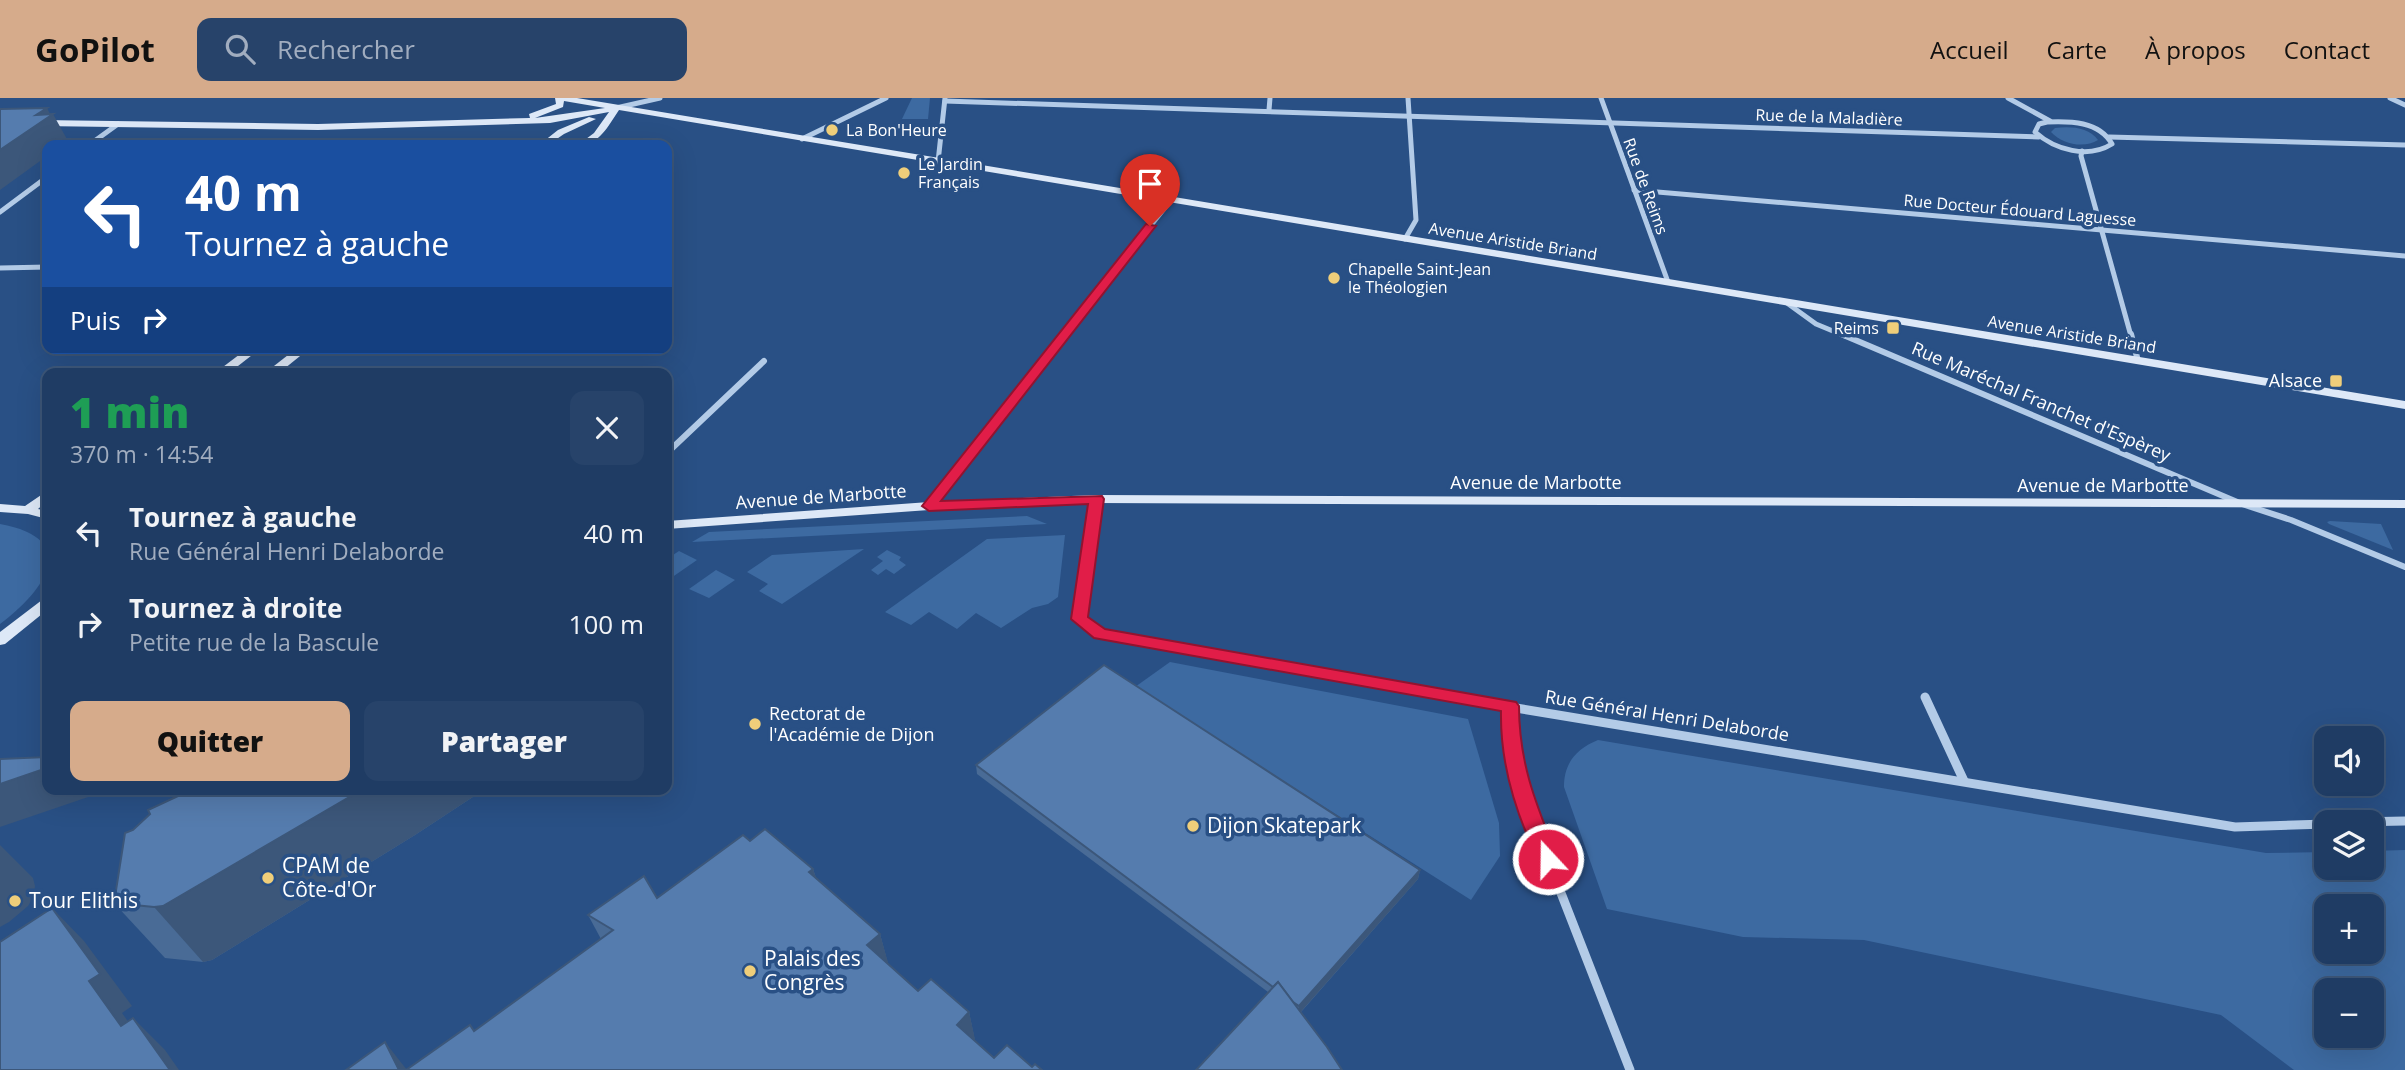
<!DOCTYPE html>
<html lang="fr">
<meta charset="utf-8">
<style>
body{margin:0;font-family:"Open Sans",sans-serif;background:#27436a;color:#f1f3f6;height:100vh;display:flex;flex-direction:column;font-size:26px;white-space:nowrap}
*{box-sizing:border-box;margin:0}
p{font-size:23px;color:#a1adbf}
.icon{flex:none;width:38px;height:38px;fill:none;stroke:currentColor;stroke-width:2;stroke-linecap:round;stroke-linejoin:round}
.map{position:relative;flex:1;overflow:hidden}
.drawer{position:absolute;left:42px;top:270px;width:630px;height:427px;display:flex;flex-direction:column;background:#1f3c64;border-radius:14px;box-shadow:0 7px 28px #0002,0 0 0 2px #3c5678}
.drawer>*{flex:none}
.hud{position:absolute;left:42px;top:42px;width:630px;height:214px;border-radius:14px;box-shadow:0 7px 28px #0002,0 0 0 2px #3c5678;background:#1a4fa0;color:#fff;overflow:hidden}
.tools{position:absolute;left:2314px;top:628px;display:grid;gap:14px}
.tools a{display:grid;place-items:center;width:70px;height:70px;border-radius:14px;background:#1f3c64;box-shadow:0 7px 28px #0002,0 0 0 2px #3c5678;font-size:35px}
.pin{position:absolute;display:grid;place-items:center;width:60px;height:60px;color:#fff;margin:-72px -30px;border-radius:50% 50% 50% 0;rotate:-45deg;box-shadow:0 0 7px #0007}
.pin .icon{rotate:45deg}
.me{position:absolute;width:77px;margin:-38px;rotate:339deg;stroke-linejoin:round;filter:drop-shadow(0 0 5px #0008)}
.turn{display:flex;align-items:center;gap:24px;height:147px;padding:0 28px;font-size:32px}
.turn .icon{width:91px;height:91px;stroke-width:2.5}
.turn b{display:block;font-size:49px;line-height:60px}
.then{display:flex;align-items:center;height:66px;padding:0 28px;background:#0003;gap:14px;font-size:26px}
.round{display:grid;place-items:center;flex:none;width:74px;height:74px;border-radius:14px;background:#27436a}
.overview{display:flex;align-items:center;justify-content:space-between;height:119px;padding:0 28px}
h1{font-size:42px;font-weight:800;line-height:52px;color:#1e9e55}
.button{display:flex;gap:14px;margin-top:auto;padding:14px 28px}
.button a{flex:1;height:80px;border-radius:14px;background:#d6ab8b;color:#111;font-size:28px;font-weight:800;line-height:80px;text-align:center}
.button a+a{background:#27436a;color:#f1f3f6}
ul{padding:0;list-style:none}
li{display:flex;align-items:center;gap:21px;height:91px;padding:0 28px}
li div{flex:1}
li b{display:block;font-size:26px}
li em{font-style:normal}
header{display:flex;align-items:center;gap:42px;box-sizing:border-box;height:98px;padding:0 35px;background:#d6ab8b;color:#111}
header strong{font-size:33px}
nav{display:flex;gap:38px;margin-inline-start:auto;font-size:24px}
.search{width:490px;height:63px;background:#27436a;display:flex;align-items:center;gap:18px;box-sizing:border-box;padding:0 24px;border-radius:14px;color:#a1adbf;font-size:26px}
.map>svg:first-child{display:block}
</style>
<header>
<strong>GoPilot</strong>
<div class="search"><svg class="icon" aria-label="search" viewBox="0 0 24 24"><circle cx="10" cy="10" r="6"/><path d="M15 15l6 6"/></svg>Rechercher</div>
<nav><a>Accueil</a><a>Carte</a><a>À propos</a><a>Contact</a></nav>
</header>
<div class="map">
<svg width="2405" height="972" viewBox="0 0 2405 972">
<rect width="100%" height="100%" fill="#295085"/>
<g fill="#3d6aa1" fill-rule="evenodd">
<polygon points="912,0 930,0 928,21 902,21"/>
<path d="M2055 30C2070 28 2089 29 2098 42 2084 51 2062 46 2051 34Z"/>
<polygon points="1027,418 1047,426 692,444 709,434"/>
<polygon points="2330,423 2381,426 2393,452 2329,426 2327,424"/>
<path d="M0 426C82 441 45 492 0 526Z"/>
<polygon points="1065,437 1058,499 1048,506 1032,510 1001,530 976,515 957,531 929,514 911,527 885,514 987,441"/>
<polygon points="864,451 782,506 759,493 768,486 747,474 772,457"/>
<polygon points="887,452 901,459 899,462 906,467 894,476 886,471 878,477 871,472 883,463 877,459"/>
<polygon points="679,453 697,462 671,480 667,478 667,461"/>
<polygon points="716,472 735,482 709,500 689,491"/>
<polygon points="1170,564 1468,621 1499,725 1500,758 1471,802 1135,589"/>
<path d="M1598 642 2266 755 2326 754V770H2371V753L2405 752V972H2294L2221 917 1864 842 1743 839 1607 811 1564 689C1564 665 1576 651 1598 642ZM2326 808H2371V854H2326ZM2326 892H2371V938H2326Z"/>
</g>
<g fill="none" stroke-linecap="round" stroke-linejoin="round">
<g stroke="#b3cbe7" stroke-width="5">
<polyline points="1601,0 1668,184"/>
<polyline points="2008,0 2050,23"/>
<polyline points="2390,0 2405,7"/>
<polyline points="945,3 2039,39"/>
<polyline points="616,10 660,0"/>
<polyline points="1269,12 1270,0"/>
<path d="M2047 24C2070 23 2099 23 2112 46 2088 61 2055 52 2035 34L2039 26Z"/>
<polyline points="2109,39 2405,47"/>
<polyline points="802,41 886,0"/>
<polyline points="89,47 118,26"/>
<polyline points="2082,53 2081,58 2131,238"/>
<polyline points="938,64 945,0"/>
<polyline points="1634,92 2405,158"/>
<polyline points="0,114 47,79"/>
<polyline points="1405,141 1416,122 1408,0"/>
<polyline points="0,170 47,169"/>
<polyline points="1787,205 1816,226 1845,238"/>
<polyline points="1063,238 1171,102"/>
</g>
<g stroke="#b3cbe7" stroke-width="6">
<polyline points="1841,236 2242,406 2291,422 2405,469"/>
<polyline points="2131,236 2138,263"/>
<polyline points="667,355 764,263"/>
<polyline points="1096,401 1079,521 1100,536 1199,554"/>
<polyline points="929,408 1065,236"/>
</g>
<g stroke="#b3cbe7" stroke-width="9">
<polyline points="1189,552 1510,609 2235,729 2326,726"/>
<polyline points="1925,599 1964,683"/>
<polyline points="1510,609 1510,641 1522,695 1630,972"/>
<polyline points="2355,724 2405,723"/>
</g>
<g fill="#dde8f7" fill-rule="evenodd">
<path d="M555 0H577L2405 303V311L619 12C608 28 599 48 578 47L594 35 609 14 550 25 318 32 41 28 37 25 41 22 318 26 530 20 529 16 556 6ZM564 3 605 10 535 20 563 9Z"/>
<polygon points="589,19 596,21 564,36 548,47 539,47 558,32"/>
<polygon points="248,250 261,250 229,275 215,275"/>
<polygon points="297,250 310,250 279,275 265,275"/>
<polygon points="47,393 47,403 38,411 47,413 47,421 28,416 0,414 0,406 25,408"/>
<polygon points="1096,397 2405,402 2405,410 1096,405 929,412 667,431 667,423 929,404"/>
<polygon points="47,500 47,512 5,546 0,547 0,534 42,502"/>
</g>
</g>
<g fill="#496b96">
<polygon points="976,667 1420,772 1418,781 1301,914 1268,894 977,676"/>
<polygon points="193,691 485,691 415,737 212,862 203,864 165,860 114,805 133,732"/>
<polygon points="750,743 813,771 816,780 880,836 888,866 918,893 969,914 975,943 994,960 1032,969 407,971 474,933 601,841 588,817 657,800"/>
</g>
<g fill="#3c577a">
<polygon points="47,10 51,18 53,16 68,43 63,47 47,47 47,58 0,92 0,52 36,17"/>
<polygon points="47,670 47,691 96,691 97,696 0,729 0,686"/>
<polygon points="363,691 485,691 415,737 212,862 203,864 154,809"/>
<polygon points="0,747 33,780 35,788 34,798 28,808 9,824 0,829"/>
<polygon points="813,771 824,803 809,774"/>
<polygon points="1420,772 1418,781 1298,917 1299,908"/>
<polygon points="52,810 84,843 132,908 122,915 153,959 121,928 89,883"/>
<polygon points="880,836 889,868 867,847"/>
<polygon points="969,914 976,946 957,927"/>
<polygon points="133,920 165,952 179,972 170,972"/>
<polygon points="385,944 407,972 399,972"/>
</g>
<g fill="#557cae" stroke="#3c577a" stroke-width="2">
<polygon points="47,10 36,17 53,16 0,52 0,11"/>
<polygon points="1104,567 1420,772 1299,908 1293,904 1278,884 1273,889 976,667"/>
<polygon points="47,659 47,670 0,686 0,661"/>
<polygon points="193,691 363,691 163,808 154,809 114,805 125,735 133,732 150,716 148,712"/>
<polygon points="765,731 813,771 809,774 880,836 867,847 918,893 931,881 969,914 957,927 994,960 1007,947 1032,969 1035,966 1042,972 406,972 470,927 474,933 613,832 588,817 644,778 657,800 743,737 750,743"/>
<polygon points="52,810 100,876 89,883 121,928 133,920 170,972 0,972 0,844"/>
<polygon points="1278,884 1327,949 1342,972 1196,972"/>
<polygon points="385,944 399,972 346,972"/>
</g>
<path fill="#e11d48" stroke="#92132f" stroke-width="2" d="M1146 126 1156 128 941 403 1102 398 1104 401 1088 519 1105 531 1516 604 1519 608C1519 667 1537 708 1558 761L1555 767 1548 769 1541 767C1517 720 1500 666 1501 613L1094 540 1071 521 1088 406 929 413 922 408Z"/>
<g fill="#efce7a" stroke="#295085" stroke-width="2.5">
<circle cx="832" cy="32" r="7"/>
<circle cx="904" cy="75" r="7"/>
<circle cx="1334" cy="180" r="7"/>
<rect x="1886" y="223" width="14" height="14" rx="3.5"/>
<rect x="2329" y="276" width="14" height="14" rx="3.5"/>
<circle cx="755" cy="626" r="7"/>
<circle cx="1193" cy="728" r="7"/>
<circle cx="268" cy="780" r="7"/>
<circle cx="15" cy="803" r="7"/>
<circle cx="750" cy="873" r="7"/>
</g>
<g text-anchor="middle" stroke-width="7" stroke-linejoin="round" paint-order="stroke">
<g font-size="16" fill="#fff" stroke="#295085">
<text transform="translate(1829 19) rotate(2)" y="6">Rue de la Maladière</text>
<text transform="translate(1646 88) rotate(70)" y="6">Rue de Reims</text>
<text transform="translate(2020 112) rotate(5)" y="6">Rue Docteur Édouard Laguesse</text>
<text transform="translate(1513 143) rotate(9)" y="6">Avenue Aristide Briand</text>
<text transform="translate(2072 236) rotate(9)" y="6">Avenue Aristide Briand</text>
</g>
<g font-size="16" fill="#fff" stroke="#295085" text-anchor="start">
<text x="846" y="38">La Bon'Heure</text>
<text x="918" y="72">Le Jardin<tspan x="918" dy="18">Français</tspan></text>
<text x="1348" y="177">Chapelle Saint-Jean<tspan x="1348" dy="18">le Théologien</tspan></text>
<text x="1879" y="236" text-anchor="end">Reims</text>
</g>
<g font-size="18" fill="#fff" stroke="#295085" text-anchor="end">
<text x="2322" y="289">Alsace</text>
<text x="769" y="622" text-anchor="start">Rectorat de<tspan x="769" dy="21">l'Académie de Dijon</tspan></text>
</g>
<g font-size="18" fill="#fff" stroke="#295085">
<text transform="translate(2041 304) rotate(23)" y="6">Rue Maréchal Franchet d'Espèrey</text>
<text x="1536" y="391">Avenue de Marbotte</text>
<text x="2103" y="394">Avenue de Marbotte</text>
<text transform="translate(821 399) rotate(-4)" y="6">Avenue de Marbotte</text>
<text transform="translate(1667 618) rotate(9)" y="6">Rue Général Henri Delaborde</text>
</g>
<g font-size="21" fill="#fff" stroke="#295085" text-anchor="start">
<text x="1207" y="735">Dijon Skatepark</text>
<text x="282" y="775">CPAM de<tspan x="282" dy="24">Côte-d'Or</tspan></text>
<text x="29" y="810">Tour Elithis</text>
<text x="764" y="868">Palais des<tspan x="764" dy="24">Congrès</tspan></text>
</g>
</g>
</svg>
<div class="tools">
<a><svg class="icon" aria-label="sound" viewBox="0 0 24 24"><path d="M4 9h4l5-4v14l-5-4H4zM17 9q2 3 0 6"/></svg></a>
<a><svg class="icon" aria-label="layers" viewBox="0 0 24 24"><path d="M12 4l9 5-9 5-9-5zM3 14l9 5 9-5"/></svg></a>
<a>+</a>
<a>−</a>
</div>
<div class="pin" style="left:1150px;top:128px;background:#d93025"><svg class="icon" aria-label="arrive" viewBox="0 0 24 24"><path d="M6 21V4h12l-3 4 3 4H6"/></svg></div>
<svg class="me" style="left:1548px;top:761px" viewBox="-20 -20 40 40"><circle r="17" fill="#e11d48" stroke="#fff" stroke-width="3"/><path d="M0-11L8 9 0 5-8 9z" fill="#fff"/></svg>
<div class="hud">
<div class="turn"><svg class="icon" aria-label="left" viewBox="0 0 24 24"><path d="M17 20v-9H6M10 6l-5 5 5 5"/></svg><div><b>40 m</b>Tournez à gauche</div></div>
<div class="then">Puis<svg class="icon" aria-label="right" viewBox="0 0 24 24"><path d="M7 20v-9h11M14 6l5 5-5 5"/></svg></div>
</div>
<section class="drawer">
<div class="overview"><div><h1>1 min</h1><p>370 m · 14:54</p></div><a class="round"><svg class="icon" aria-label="close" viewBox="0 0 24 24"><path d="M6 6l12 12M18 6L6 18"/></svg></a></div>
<ul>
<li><svg class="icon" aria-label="left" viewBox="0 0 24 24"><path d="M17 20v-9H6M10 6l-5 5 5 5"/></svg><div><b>Tournez à gauche</b><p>Rue Général Henri Delaborde</p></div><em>40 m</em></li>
<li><svg class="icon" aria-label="right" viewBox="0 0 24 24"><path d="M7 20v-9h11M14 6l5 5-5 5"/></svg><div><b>Tournez à droite</b><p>Petite rue de la Bascule</p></div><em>100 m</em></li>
</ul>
<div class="button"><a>Quitter</a><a>Partager</a></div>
</section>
</div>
